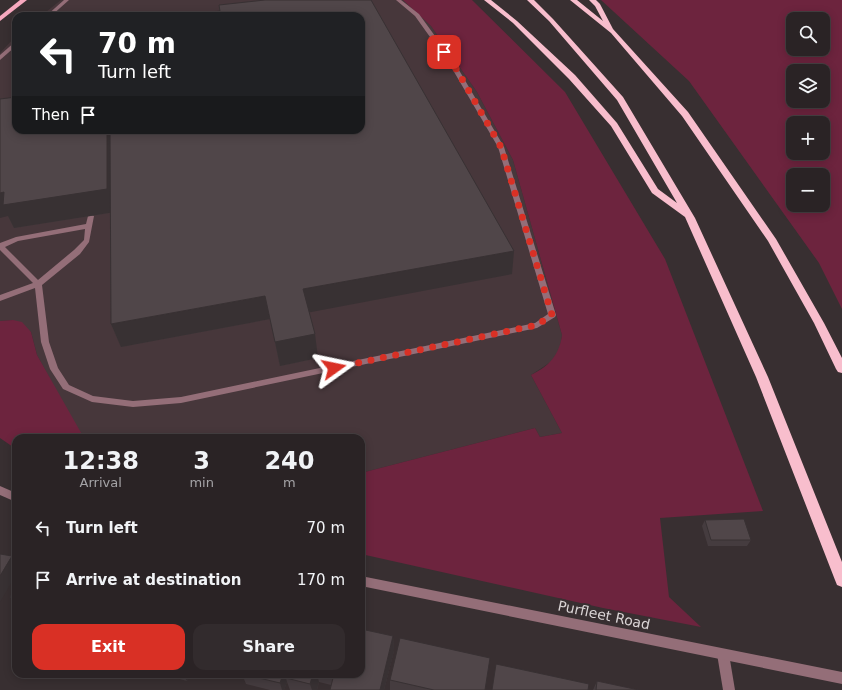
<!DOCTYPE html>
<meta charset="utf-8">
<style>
body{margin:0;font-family:"DejaVu Sans",sans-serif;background:#322b2d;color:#f1f3f6;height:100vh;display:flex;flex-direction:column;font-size:15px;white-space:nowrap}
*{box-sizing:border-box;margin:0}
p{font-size:13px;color:#a5a4a7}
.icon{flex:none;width:22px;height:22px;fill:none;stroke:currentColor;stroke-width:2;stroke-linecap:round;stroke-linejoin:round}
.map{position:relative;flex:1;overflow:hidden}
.drawer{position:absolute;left:12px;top:434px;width:353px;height:244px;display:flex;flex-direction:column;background:#2a2325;border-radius:12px;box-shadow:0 2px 10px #0003,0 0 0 1px #464042}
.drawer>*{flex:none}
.banner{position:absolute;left:12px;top:12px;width:353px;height:122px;border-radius:12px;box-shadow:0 2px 10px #0003,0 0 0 1px #464042;background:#202124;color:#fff;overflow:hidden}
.buttons{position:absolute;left:786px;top:12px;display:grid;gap:8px}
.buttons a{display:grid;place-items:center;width:44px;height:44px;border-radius:8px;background:#2a2325;box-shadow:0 2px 10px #0003,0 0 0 1px #464042;font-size:20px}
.pin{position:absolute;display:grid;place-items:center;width:34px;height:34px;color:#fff;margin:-17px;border-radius:8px;box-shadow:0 2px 6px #0006}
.me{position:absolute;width:44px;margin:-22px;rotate:78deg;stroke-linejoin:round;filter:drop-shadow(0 0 3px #0008)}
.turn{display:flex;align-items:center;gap:14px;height:84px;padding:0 20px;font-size:18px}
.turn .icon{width:52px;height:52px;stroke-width:2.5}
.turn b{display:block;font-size:28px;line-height:34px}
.then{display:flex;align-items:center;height:38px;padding:0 20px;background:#0003;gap:8px;font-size:15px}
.eta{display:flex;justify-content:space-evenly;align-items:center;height:68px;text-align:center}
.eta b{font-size:24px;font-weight:600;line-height:28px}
.primary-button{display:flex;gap:8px;margin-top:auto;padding:8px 20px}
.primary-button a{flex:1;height:46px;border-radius:12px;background:#d93025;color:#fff;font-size:16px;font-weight:600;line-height:46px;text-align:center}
.primary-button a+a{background:#322b2d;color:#f1f3f6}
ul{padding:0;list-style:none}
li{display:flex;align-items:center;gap:12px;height:52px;padding:0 20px}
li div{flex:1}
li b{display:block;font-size:15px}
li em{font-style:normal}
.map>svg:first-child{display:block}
</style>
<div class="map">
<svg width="842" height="690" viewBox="0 0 842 690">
<rect width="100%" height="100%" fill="#382f31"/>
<polygon fill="#47373b" points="61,0 403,0 413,8 431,26 477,92 513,160 562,335 560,348 552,361 531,375 562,433 540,437 535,428 361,473 361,438 84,438 81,436 37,355 31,332 13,320 0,321 0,53 16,36 16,130 361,130 361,16 41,16"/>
<g fill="#6d243e" fill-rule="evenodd">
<path d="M403 0H472L565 92 665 259 763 511 660 518 669 597 701 627 603 608 361 554V473L535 428 540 437 562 433 531 375C549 366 559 356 562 335L513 160 477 92 431 26Z"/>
<path d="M601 0H842V309L819 263 689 81ZM793 19H823V49H793ZM793 71H823V101H793ZM793 123H823V153H793ZM793 175H823V205H793Z"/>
<polygon points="13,320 22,322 31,332 37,355 84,438 16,438 16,449 0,438 0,321"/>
</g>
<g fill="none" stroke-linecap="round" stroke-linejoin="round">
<g fill="#946e78" fill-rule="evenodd">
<polygon points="64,0 69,0 51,16 46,16"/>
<path d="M396 0H401L419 14 456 65 504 147 556 315 555 317 537 328 181 403 133 407 92 402 63 389 50 369 41 342 35 288 0 301V295L33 283 0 250V243L16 237 86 224 88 216 91 214 94 216 89 242 80 254 42 285 49 342 58 368 69 385 93 396 133 401 181 397 535 323 548 314 498 147 450 65 415 16ZM85 229 84 240 74 250 38 280 5 247 18 241Z"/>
<polygon points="16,41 16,46 0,60 0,55"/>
<polygon points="723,649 727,650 729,654 735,690 723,690 717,654 719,650"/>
</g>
<g fill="#946e78" fill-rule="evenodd">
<polygon points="0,486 16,493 16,502 0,495"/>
<polygon points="361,576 842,672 842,684 361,586"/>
</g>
<polygon fill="#f6a8be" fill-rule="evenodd" points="20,0 27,0 0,21 0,16"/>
<g fill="#f8becd" fill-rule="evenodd">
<polygon points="484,0 491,0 517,21 575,75 617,123 658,189 677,203 617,100 549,21 527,0 534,0 553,19 623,97 695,218 768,377 842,562 842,587 837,585 835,580 756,377 685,217 652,193 611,126 569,79 513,23"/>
<polygon points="570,0 577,0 603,21 595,6 589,0 596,0 600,4 613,29 688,112 776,239 824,323 842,358 842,373 838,372 836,369 814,323 768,241 682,116 611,33"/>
</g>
</g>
<g fill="#453c3f">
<polygon points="219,5 512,274 309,312 318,358 280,366 270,319 121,347 111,324 110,213 14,228 8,216 16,130 220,11"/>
<polygon points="705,520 751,540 747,546 708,546 702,526"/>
<polygon points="16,587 16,605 10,597"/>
<polygon points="361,629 393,636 394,651 384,690 330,690 331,685 319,682 317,690 290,690 287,682 284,690 270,690 246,684 242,674 361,674"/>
<polygon points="164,674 190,674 187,681 165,675"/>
<polygon points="390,680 485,690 390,690"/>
<polygon points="597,681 639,690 593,690"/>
</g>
<g fill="#383133">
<polygon points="107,130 114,130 115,212 14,228 8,216 0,218 0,193"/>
<polygon points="514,251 512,274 306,313 303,289"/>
<polygon points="265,296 270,319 121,347 111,324"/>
<polygon points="315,334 318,358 280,366 275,342"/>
<polygon points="12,556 16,562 16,575 0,602 0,576"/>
<polygon points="393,636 394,651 384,690 380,690"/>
<polygon points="183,674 190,674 187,681"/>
<polygon points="283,674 290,674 286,678 287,682 284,690 282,690 280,683"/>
<polygon points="313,674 317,674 319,682 317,690 312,690 310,684"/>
</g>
<g fill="#504649" stroke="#383133">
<polygon points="265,0 371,0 514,251 303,289 315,334 275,342 265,296 111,324 110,130 361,130 361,16 174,16 220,11 219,5"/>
<polygon points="16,97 16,130 107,130 107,189 3,205 4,192 0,193 0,99"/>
<polygon points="744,519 751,540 711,540 705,520"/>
<polygon points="0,554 12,556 0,576"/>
<polygon points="16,587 16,599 10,597"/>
<polygon points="361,629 393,636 380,690 330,690 334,674 361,674"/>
<polygon points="400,638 490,658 485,690 434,690 390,680"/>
<polygon points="496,664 589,684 588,690 492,690"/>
<polygon points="242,674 283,674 280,683"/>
<polygon points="287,674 313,674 310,684 286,678"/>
<polygon points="597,681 639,690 596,690"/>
</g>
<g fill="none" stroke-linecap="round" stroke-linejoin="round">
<polyline stroke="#d93025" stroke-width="7" stroke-dasharray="0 12.6" points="334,368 537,325 552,315 501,147 454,65 444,52"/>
</g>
<g text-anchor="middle" stroke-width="4" stroke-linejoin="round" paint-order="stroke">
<g font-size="14" fill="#dad4d5" stroke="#382f31">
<text transform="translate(604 615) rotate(12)" y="5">Purfleet Road</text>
</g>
</g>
</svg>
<div class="buttons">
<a><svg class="icon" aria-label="search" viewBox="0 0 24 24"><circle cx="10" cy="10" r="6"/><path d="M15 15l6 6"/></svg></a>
<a><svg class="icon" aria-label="layers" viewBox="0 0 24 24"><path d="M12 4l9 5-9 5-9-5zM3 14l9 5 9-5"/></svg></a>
<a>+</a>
<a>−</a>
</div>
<div class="pin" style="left:444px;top:52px;background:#d93025"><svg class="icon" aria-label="arrive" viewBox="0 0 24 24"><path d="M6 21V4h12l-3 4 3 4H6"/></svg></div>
<svg class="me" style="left:334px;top:368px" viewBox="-20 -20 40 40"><path d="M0-17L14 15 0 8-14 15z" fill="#d93025" stroke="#fff" stroke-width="4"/></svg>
<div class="banner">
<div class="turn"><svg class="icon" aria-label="left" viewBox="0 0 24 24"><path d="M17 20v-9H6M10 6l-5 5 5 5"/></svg><div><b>70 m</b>Turn left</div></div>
<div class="then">Then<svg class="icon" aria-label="arrive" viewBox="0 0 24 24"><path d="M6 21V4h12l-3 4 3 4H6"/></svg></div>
</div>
<section class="drawer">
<div class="eta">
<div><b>12:38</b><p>Arrival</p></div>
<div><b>3</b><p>min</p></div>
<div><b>240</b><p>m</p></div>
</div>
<ul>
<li><svg class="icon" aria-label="left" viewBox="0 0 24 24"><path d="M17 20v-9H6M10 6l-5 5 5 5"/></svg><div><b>Turn left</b></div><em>70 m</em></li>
<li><svg class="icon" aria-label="arrive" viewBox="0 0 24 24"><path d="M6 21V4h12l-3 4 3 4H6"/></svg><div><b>Arrive at destination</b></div><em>170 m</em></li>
</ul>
<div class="primary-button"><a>Exit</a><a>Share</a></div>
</section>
</div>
